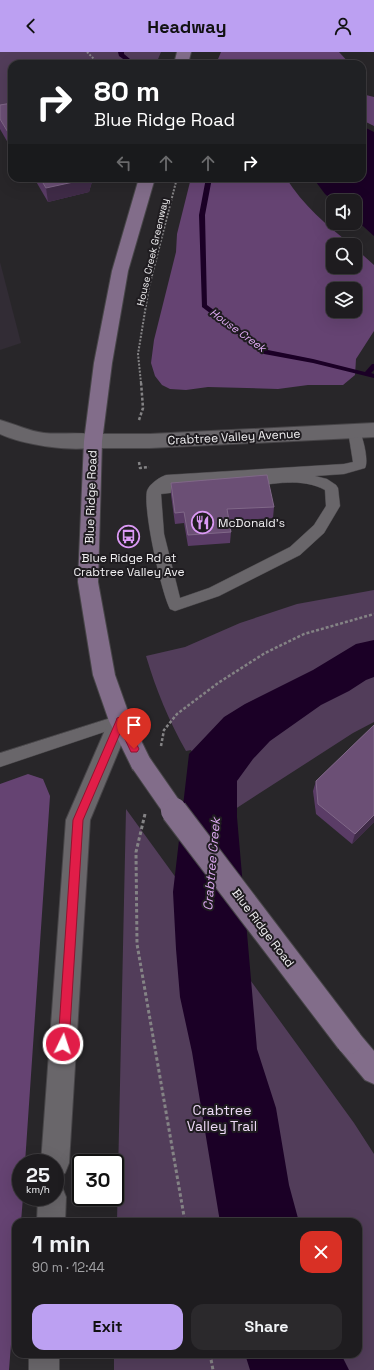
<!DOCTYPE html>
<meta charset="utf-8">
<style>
body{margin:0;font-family:"Space Grotesk",sans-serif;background:#2b292c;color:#f1f3f6;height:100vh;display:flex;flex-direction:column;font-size:15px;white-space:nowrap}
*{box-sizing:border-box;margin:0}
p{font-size:13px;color:#a1a1a4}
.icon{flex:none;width:22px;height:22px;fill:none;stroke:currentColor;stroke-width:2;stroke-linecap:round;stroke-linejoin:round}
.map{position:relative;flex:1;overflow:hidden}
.details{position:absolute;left:12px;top:1166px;width:350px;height:140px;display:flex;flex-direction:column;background:#1e1c1f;border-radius:12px;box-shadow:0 4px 16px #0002,0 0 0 1px #3c3a3d}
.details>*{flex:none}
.hud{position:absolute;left:8px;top:8px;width:358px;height:122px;border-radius:12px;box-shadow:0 4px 16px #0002,0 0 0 1px #3c3a3d;background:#202124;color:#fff;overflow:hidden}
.controls{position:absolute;left:326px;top:142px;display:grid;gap:8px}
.controls a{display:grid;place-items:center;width:36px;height:36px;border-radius:8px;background:#1e1c1f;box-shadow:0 4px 16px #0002,0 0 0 1px #3c3a3d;font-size:20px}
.speed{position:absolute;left:12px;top:1102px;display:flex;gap:8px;font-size:20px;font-weight:700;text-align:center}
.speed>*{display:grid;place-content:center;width:52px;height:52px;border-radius:50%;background:#1e1c1f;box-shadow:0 4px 16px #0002,0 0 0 1px #3c3a3d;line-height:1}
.speed small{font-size:10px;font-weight:400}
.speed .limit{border:2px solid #111;border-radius:6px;background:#fff;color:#111}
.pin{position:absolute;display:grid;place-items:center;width:34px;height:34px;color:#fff;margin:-41px -17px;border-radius:50% 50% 50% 0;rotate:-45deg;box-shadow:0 0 4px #0007}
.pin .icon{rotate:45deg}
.me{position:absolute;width:44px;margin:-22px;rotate:4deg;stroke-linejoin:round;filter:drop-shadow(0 0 3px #0008)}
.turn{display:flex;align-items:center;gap:14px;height:84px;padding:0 20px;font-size:18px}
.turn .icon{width:52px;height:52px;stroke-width:2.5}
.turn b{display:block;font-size:28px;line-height:34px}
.lanes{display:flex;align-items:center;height:38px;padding:0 20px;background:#0003;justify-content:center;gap:20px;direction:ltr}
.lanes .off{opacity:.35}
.round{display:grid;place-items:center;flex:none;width:42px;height:42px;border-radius:12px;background:#2b292c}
.head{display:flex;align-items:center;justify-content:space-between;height:68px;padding:0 20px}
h1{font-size:24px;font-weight:700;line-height:30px}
.cta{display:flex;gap:8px;margin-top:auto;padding:8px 20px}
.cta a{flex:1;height:46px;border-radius:12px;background:#bca0f2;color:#111;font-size:16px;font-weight:700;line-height:46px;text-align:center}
.cta a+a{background:#2b292c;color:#f1f3f6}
header{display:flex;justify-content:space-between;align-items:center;height:52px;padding:0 20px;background:#bca0f2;color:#111;font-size:18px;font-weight:700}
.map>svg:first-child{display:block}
</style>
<header><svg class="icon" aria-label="back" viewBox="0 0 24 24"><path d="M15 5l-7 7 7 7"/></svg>Headway<svg class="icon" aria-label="person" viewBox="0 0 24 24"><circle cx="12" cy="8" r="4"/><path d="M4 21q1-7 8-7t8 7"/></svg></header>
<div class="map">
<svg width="374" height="1318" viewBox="0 0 374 1318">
<rect width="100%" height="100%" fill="#282629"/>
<polygon fill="#322c35" points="0,210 21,291 0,298"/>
<g fill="#523d5a">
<polygon points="0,0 161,0 156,12 12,12 12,56 0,59"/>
<path d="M374 538V670L353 681 229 761 208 731 191 698 186 699C169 669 156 638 146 604L185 595 240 571 297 552Z"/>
<polygon points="126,757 354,1071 374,1102 374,1318 114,1318 114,1302 358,1302 358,1170 117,1170"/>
</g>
<g fill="#654372" fill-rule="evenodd">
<polygon points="221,0 339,0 350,12 216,12"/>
<polygon points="362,42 374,45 374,74 362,68"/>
<path d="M191 126H286C303 153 327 174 352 193H333V215H355V196L374 213V279L356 307 355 323 343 333H308L278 337 208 335 186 338 170 337 162 333 155 324 151 311 154 288 176 200 177 182ZM333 237H355V259H333Z"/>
<polygon points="28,722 43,727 50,744 25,1111 21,1111 21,1145 23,1145 21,1170 16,1170 16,1228 9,1318 0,1318 0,732"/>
</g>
<g fill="#1b0026">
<polygon points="362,74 374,80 374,184 355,167 355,149 333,149 325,142 313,126 362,126"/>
<polygon points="374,588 374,625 366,628 349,639 321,653 270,689 253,707 237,729 237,765 257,997 276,1056 289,1133 299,1170 220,1170 192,1000 180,945 176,897 173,840 189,702 224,665 245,652 313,618 356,592"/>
<polygon points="245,1302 341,1302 349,1318 250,1318"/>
</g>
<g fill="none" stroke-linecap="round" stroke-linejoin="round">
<g fill="#1b0026" fill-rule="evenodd">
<polygon points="118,0 124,0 124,2 136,12 130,12 119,4"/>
<polygon points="206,126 212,126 205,163 207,253 268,298 313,307 365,320 372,312 374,312 374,318 371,321 374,322 374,326 313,311 264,302 202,255 199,163"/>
</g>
<defs>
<g id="service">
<path d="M354 375 358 376C363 384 369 409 365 416L344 422 315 424 327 427 336 433 338 436 340 454 324 481 300 503 219 544 175 559 170 557C161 539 143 458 147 439 149 432 160 425 166 423L344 412 353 410 348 379 350 376ZM243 428 241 430 243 433 248 435C273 432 302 425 325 438L326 454 314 473 290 495 209 536 180 546 164 482 161 442 195 438 197 435 193 431Z"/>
<polygon points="120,663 125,665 128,669 125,673 0,715 0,701"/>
</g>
<g id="minor">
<path d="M0 368C15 372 28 379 44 381 62 383 82 379 100 384L102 389 100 394C75 401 23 393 0 382Z"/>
<polygon points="120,660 128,662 131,669 90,768 69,1111 65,1121 55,1125 55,1111 41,1111 66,768 112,662"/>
<polygon points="55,1132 62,1135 66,1145 65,1170 37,1170 38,1145 55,1145"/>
<rect x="29" y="1302" width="30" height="16"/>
</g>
<polygon id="tertiary" points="374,371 374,385 150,396 93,396 86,394 84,389 86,384 93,382 150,382"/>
<g id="secondary">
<polygon points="177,0 191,0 188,12 174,12"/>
<polygon points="139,126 155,126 128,219 112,311 102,389 98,530 115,623 131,668 152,711 149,718 141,721 133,718 109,669 93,623 78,530 84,389 94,311 112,219"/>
<polygon points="349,976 358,980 374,999 374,1032 365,1028 340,998 336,989 340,980"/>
</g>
</defs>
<use href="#service" stroke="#474548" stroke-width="1"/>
<use href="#minor" stroke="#474548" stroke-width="2"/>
<use href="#tertiary" stroke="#474548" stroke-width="2"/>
<use href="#secondary" stroke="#474548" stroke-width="2"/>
<g stroke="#848385" stroke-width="2" stroke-dasharray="2 1.5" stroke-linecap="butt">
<polyline points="87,0 99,12"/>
<polyline points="141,331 138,302 149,235 177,126"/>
</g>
<g stroke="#848385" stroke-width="2.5" stroke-dasharray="3 2" stroke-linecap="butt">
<polyline points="139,368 143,356 141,330"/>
<polyline points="139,410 140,416 149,415"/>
<polyline points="161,694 164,678 177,662 218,631 265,601 304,582 374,562"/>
</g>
<g stroke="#848385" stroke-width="3" stroke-dasharray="3.5 2.5" stroke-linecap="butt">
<polyline points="145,762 136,800 137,892 185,1170"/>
<polyline points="210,1302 213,1318"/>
</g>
<use href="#service" fill="#69666a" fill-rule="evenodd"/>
<use href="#minor" fill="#69666a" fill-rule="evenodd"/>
<use href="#tertiary" fill="#69666a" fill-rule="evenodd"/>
<use href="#secondary" fill="#826d8a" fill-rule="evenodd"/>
<defs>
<polyline id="secondary-bridge-far1" points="141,711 175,760"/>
<polyline id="secondary-bridge" points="174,759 349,989"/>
</defs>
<use href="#secondary-bridge-far1" stroke="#474548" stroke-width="22" stroke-linecap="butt"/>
<use href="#secondary-bridge" stroke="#474548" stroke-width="28" stroke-linecap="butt"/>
<use href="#secondary-bridge-far1" stroke="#826d8a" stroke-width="20"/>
<use href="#secondary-bridge" stroke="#826d8a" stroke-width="26"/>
</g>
<g fill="#5a3c66">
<polygon points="12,51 12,98 0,77 0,53"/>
<polygon points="34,126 93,126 89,140 48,150"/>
<polygon points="171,431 274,455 273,466 229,469 231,480 230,491 188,494 184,471 175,472 171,443"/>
<polygon points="374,673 374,770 352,792 316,762 313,739 316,729"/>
</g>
<g fill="#3f2b47">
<polygon points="88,126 93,126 89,140 48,150 46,136"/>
<polygon points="374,763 374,770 352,792 355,782"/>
</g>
<g fill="#6b4f75" stroke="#806888">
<polygon points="12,51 12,87 0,67 0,53"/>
<polygon points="40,126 88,126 87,127 46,136"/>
<polygon points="267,423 274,455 227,457 231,480 188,483 184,460 175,461 171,431"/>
<polygon points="374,673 374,763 355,782 318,752 316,729"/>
</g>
<polygon fill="#e11d48" stroke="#92132f" points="120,665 124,666 139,697 137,700 131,700 121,679 83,768 69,992 67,995 63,997 59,995 58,992 73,768 116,669 117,666"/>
<defs>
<symbol id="restaurant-ring" viewBox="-11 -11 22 22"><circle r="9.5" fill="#1f1c20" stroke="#db99f5" stroke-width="1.5"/><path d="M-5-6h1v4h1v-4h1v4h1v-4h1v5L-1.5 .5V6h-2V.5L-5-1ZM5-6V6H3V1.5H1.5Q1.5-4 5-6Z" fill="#db99f5"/></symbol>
<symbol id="bus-ring" viewBox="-11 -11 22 22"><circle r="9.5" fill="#1f1c20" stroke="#db99f5" stroke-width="1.5"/><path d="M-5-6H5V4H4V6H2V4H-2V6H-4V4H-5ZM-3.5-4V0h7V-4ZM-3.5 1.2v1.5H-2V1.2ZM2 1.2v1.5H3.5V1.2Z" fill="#db99f5"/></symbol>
</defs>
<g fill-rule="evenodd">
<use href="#restaurant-ring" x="190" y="458" width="25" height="25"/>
<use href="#bus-ring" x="116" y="472" width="25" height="25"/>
</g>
<g text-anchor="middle" stroke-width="4" stroke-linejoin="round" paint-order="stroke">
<g font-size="10" fill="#f1f0f2" stroke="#1f1c20">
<text transform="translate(152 200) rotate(-77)" y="4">House Creek Greenway</text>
</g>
<g font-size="11" font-style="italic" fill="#dda9f1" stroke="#1f1c20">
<text transform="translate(238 278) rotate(36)" y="4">House Creek</text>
</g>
<g font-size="12" fill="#f1f0f2" stroke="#1f1c20">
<text transform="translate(234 385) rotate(-3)" y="4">Crabtree Valley Avenue</text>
<text transform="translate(91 445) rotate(-88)" y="4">Blue Ridge Road</text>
<text transform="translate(263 876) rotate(53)" y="4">Blue Ridge Road</text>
</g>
<g font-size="12" fill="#f1f0f2" stroke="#1f1c20" text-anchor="start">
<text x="218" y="475">McDonald's</text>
<text x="129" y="510" text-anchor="middle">Blue Ridge Rd at<tspan x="129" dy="14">Crabtree Valley Ave</tspan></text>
</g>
<g font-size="13" font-style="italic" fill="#dda9f1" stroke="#1f1c20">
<text transform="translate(211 812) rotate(-85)" y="5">Crabtree Creek</text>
</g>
<g font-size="14" fill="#edd8f6" stroke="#1f1c20">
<text x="222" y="1063">Crabtree<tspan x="222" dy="16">Valley Trail</tspan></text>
</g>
</g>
</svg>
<div class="controls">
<a><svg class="icon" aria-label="sound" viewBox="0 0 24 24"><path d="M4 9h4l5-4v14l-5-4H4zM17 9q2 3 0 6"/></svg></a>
<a><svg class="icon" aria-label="search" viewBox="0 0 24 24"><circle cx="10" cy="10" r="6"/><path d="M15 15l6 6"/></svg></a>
<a><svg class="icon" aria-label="layers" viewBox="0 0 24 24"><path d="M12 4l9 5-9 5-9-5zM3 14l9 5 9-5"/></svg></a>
</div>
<div class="speed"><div>25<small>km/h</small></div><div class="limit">30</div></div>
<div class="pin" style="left:134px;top:697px;background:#d93025"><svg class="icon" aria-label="arrive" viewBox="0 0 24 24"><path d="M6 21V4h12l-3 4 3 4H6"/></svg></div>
<svg class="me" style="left:63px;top:992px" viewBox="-20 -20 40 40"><circle r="17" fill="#e11d48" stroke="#fff" stroke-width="3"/><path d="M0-11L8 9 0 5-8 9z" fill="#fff"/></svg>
<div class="hud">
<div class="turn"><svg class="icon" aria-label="right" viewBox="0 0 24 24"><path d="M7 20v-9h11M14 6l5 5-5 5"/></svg><div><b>80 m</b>Blue Ridge Road</div></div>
<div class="lanes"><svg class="icon off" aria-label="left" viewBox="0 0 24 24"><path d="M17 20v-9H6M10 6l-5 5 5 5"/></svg><svg class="icon off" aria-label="ahead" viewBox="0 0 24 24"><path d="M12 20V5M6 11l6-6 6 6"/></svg><svg class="icon off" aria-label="ahead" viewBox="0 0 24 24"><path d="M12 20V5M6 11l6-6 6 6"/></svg><svg class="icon" aria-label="right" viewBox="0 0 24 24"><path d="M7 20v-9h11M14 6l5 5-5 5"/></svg></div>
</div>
<section class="details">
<div class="head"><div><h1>1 min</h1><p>90 m · 12:44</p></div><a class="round" style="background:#d93025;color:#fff"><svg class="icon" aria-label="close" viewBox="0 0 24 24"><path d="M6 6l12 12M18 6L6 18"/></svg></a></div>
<div class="cta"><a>Exit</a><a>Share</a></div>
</section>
</div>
